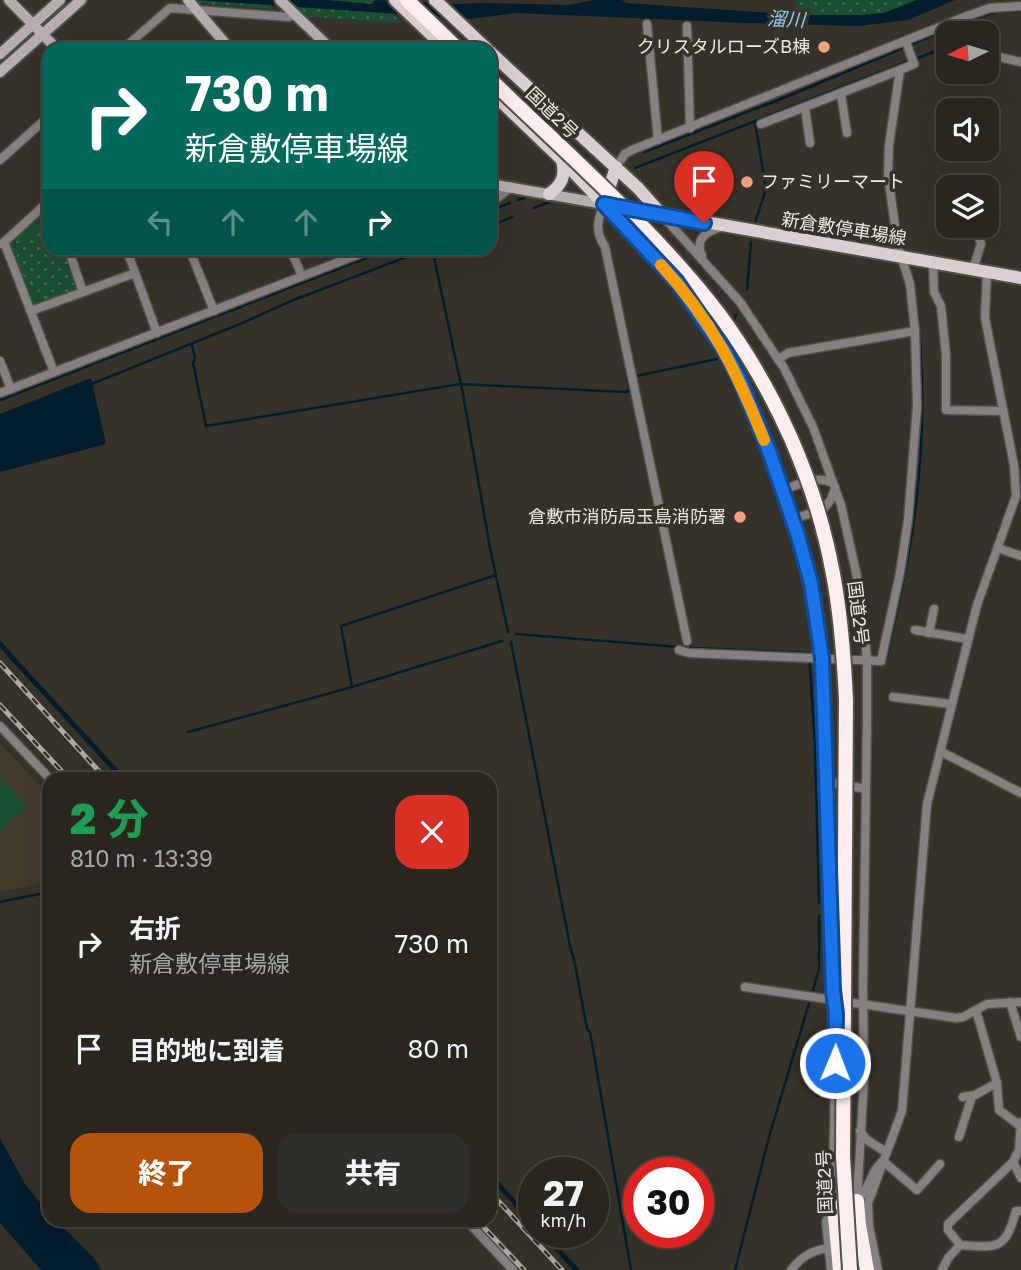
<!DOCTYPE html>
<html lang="ja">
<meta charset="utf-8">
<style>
body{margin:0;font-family:"Golos Text","Noto Sans JP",sans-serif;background:#302e28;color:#f1f3f6;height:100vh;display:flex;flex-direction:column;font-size:26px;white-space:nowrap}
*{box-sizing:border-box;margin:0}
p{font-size:23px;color:#a5a5a4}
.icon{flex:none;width:38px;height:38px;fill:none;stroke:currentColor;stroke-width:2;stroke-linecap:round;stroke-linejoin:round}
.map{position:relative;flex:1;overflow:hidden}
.drawer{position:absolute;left:42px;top:772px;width:455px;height:455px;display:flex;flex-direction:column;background:#28261f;border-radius:21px;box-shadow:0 7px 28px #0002,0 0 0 2px #44433d}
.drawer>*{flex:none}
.banner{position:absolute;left:42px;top:42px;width:455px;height:214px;border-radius:21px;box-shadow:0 7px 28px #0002,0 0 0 2px #44433d;background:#00695c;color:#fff;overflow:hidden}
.needle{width:46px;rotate:265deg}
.buttons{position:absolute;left:936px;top:21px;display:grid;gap:14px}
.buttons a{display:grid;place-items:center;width:63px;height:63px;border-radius:14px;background:#28261f;box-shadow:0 7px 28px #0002,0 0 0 2px #44433d;font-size:35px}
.speed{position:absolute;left:518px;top:1157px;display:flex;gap:14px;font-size:35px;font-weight:700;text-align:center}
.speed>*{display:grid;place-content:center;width:91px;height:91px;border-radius:50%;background:#28261f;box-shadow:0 7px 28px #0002,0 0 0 2px #44433d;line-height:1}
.speed small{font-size:18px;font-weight:400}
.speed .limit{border:10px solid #d22;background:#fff;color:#111}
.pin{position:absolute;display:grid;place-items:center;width:60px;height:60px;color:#fff;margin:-72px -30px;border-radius:50% 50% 50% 0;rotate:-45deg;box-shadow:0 0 7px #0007}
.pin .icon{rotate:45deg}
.me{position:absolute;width:77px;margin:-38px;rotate:1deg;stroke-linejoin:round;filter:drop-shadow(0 0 5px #0008)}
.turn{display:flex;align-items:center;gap:24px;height:147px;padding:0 28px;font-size:32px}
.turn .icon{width:91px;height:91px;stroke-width:2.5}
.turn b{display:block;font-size:49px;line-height:60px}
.lanes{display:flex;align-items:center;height:66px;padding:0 28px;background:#0003;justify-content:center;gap:35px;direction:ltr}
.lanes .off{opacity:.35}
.round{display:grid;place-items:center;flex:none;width:74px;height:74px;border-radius:21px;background:#302e28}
.headline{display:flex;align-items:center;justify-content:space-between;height:119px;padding:0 28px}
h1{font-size:42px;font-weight:800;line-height:52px;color:#1e9e55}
.action{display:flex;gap:14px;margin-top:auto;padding:14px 28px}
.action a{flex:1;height:80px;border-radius:21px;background:#b45309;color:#fff;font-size:28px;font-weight:800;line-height:80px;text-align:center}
.action a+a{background:#302e28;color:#f1f3f6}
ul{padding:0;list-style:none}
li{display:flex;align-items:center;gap:21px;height:105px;padding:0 28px}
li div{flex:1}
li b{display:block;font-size:26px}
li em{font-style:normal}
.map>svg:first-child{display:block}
</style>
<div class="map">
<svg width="1021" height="1270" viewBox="0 0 1021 1270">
<defs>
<pattern id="grass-dots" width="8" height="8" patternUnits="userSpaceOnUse" patternTransform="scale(1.75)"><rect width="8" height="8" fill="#194e31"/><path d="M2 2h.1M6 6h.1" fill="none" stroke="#3b684f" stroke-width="1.8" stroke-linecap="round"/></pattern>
<pattern id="forest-crowns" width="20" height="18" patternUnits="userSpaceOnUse" patternTransform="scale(1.75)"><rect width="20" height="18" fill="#194e31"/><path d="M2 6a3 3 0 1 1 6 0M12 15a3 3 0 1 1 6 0" fill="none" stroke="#3b684f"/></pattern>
</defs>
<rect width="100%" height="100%" fill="#353229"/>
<polygon fill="#413b2c" points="0,743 49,795 49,882 0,892"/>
<g fill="url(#grass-dots)">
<polygon points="194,0 268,0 272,9 196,3"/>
<polygon points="291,0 378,0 402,23 303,16"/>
<polygon points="795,0 915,0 884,13 862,15 799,15"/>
<polygon points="49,205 49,248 65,249 81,292 32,309 8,244"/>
</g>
<g fill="url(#forest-crowns)">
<polygon points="46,207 45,223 29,231 29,240 24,236 17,241 13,240"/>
<path d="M9 248H16C17 257 20 269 24 276 31 290 41 287 31 306Z"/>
</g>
<polygon fill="#194e31" points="0,777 27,806 0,831"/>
<g fill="#041d2c">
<polygon points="196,0 327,0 372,4 375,0 456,4 482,3 569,5 595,0 622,0 626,3 801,15 862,15 884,13 917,0 955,0 908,20 859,26 746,23 516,13 471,19"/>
<polygon points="91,378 106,444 0,472 0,414"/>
<polygon points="0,640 15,657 127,779 120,779 11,660 0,648"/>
<polygon points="0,1138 25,1184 49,1213 49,1220 56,1220 93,1257 102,1270 41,1270 0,1223"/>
<polygon points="490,1172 534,1220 534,1227 490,1179"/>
<polygon points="538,1232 545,1232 580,1270 573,1270"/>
</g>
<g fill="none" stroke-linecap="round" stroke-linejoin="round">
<g stroke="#041d2c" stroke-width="2.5">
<polyline points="916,59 933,52 948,51"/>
<polyline points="755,122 766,189 755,223"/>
<polyline points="644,152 786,97 967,21 996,12 1021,11"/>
<polyline points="635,168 909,61"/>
<polyline points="893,181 903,249"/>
<polyline points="518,200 525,198"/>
<polyline points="534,208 549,202"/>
<polyline points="490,211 510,203"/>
<polyline points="490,226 512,217"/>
<polyline points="432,248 463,394 490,548 508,632"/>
<polyline points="747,290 751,242"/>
<polyline points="732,325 736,315"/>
<polyline points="192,344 195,358 193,363 206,426 460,384 625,392 630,391 627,378 717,359"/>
<polyline points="89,385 240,324 291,301 430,248"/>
<polyline points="0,400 392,248"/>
<polyline points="516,634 692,648 809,653 815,746 819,903"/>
<polyline points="511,642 570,946 574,959 587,1029 590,1032 631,1270"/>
<polyline points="848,654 858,655"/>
<path d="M885 655 887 656C895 619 904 582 910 545 924 463 926 376 915 293"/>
<polyline points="352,687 341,626 496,575"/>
<polyline points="188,732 345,689 502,641"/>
<polyline points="0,902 49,892"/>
<polyline points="812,994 819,969 819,916"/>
<polyline points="735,1270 769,1137 810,1000"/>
</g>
<defs>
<g id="street">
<polyline points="647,24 658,140"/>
<polyline points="687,26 690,128"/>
<polyline points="123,49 170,8 289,17 296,15"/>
<polyline points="987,54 1021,62"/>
<polyline points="841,94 847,133"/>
<polyline points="805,108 810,143"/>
<polyline points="761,124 900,70"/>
<polyline points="0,160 49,116"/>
<polyline points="616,167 625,154 632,150 967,16 990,8 1021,6"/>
<polyline points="490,204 511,187"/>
<polyline points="662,215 740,302 784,368 813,427 841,505 860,590 867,659 867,720 863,986 864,1079 857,1201"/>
<polyline points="4,242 54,372"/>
<polyline points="2,244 49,201"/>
<polyline points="68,248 83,292"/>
<polyline points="126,248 157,333"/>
<polyline points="189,248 214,311"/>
<polyline points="290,248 302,276"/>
<path d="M702 256C694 239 707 231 722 227"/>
<polyline points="933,262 934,292 941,306 946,355 946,410 1002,411"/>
<polyline points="973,269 981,244 976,226"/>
<polyline points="31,311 135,273"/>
<polyline points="779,359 788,353 915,331"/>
<polyline points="0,361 11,389"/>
<polyline points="0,393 375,248"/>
<path d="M783 490C800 484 817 475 833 483"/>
<path d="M793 519C815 511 829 513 835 488"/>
<polyline points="998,548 1021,556"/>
<polyline points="915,630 967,639"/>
<polyline points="929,633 934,609"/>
<path d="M687 641 605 247C595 231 597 221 604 204 645 242 684 287 715 334 733 362 746 394 758 425 794 512 819 600 824 693L833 990 836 1014 833 1184 834 1206"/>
<polyline points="679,650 689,653 881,661 900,573 908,520 917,407 915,331 910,284 898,246 888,176 889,145 900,70 914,64 906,42"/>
<polyline points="893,697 951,704"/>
<polyline points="0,726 50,779"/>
<polyline points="940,751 1021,793"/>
<polyline points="827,782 866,789"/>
<polyline points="745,987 956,1018 963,1017 987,1004 1021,1002"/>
<polyline points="1010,1002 1021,1037"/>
<polyline points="997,1083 999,1110 1019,1125"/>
<polyline points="963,1097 975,1095 997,1083 976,1010"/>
<polyline points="860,1131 867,1140 886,1152"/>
<polyline points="959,1137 972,1096"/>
<polyline points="883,1161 917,1190 940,1164"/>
<polyline points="1013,1162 1021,1178"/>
<path d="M854 1202C869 1195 869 1172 882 1162"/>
<polyline points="466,1220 513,1270"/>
<path d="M960 1245C1000 1248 1005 1249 1016 1211H1021"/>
<path d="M791 1270C801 1257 812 1250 829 1248"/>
<polyline points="831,1270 826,1222 832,1208"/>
<polyline points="878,1270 869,1226 868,1203 902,1111 927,804 977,605 1016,496 1014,465 985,318 987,271"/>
<polyline points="942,1270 948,1258 960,1245 948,1230 948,1224 1013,1162 1019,1150 1021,1122"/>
</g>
<g id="secondary">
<polyline points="9,0 57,49"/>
<polyline points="188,0 230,49"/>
<polyline points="280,0 331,49"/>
<polyline points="0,54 60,0"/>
<polyline points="0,72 81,0"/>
<polyline points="490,184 604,204"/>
</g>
<g id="primary">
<polyline points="395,0 446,49"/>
<polyline points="435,0 487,49"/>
<polyline points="490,52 638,188 662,215"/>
<polyline points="490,91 562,160 604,204 1021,278"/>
<path d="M549 194C562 185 566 176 562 160"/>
<polyline points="605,201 616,167"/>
</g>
<g id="highway">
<polyline points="407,0 458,49"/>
<polyline points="857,1201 859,1225 867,1270"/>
<polyline points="834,1206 840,1270"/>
</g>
</defs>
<use href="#street" stroke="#524f47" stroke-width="11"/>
<use href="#secondary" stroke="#524f47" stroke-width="14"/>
<use href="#primary" stroke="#524f47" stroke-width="16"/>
<use href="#highway" stroke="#524f47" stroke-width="18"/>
<use href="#street" stroke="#868081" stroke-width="8"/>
<use href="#secondary" stroke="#b6adae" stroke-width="10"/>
<use href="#primary" stroke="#dacfd0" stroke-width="12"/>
<use href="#highway" stroke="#fceeef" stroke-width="14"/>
<defs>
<g id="rail">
<polyline points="0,663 106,779"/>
<polyline points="0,705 69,779"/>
<polyline points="490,1192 562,1270"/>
<polyline points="477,1220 524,1270"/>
</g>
</defs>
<use href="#rail" stroke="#adaaa3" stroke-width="5"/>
<use href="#rail" stroke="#353229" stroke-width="2.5" stroke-dasharray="8" stroke-linecap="butt"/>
<defs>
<path id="highway-bridge" d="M490 79C566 153 655 230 719 314 775 390 816 481 833 574 841 615 844 658 846 700L843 1157 850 1270"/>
</defs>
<use href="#highway-bridge" stroke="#524f47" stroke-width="18" stroke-linecap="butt"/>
<use href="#highway-bridge" stroke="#fceeef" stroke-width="14"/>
</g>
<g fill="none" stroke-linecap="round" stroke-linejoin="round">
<defs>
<polyline id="route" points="704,223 604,204 677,282 726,353 740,380 769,451 798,536 811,583 822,658 833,990 836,1014 835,1063"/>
</defs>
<use href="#route" stroke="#114b97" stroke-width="18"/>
<use href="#route" stroke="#1a73e8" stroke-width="12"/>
<path stroke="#f59e0b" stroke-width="12" d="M661 265C713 322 736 370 764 440"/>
</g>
<g fill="#f2a080" stroke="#353229" stroke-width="2.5">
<circle cx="824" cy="47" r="7"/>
<circle cx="747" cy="182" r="7"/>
<circle cx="740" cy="517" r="7"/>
</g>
<g text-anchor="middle" stroke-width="7" stroke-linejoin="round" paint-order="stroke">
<g font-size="18" fill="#ece9e4" stroke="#353229" text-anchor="end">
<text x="810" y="53">クリスタルローズB棟</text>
<text x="761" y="188" text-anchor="start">ファミリーマート</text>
<text x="726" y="523">倉敷市消防局玉島消防署</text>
</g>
<g font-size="18" fill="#ece9e4" stroke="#353229">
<text transform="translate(552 113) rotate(44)" y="6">国道2号</text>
<text transform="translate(844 229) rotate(9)" y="6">新倉敷停車場線</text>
<text transform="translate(858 613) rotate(83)" y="6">国道2号</text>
<text transform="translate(825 1182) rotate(-92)" y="6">国道2号</text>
</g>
<g font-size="19" font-style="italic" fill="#8ecaf0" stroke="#353229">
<text transform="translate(786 19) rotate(3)" y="7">溜川</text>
</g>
</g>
</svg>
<div class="buttons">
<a><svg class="needle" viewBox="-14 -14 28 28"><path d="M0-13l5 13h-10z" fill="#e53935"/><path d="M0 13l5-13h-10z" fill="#a5a5a4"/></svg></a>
<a><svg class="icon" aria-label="sound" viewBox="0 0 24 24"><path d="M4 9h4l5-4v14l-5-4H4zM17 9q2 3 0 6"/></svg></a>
<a><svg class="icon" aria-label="layers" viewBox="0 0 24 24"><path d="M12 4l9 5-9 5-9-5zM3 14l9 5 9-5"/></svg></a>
</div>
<div class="speed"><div>27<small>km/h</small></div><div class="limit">30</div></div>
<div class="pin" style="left:704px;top:223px;background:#d93025"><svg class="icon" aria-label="arrive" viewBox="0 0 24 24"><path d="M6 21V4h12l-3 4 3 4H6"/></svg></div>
<svg class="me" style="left:835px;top:1063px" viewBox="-20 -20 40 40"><circle r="17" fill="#1a73e8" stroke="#fff" stroke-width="3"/><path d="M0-11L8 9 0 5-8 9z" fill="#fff"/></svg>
<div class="banner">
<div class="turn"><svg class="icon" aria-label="right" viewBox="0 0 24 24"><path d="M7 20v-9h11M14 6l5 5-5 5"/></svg><div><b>730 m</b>新倉敷停車場線</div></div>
<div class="lanes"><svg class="icon off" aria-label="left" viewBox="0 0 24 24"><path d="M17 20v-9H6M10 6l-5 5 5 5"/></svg><svg class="icon off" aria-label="ahead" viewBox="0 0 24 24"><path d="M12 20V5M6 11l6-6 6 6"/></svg><svg class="icon off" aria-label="ahead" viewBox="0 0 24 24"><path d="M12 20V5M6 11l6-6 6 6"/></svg><svg class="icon" aria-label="right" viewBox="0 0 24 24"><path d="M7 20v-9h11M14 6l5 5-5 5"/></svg></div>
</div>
<section class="drawer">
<div class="headline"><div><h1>2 分</h1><p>810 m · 13:39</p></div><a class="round" style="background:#d93025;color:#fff"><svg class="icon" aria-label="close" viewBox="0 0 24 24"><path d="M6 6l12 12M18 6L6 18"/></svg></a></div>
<ul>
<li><svg class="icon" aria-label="right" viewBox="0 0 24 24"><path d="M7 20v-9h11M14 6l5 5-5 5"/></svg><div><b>右折</b><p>新倉敷停車場線</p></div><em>730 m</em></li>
<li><svg class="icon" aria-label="arrive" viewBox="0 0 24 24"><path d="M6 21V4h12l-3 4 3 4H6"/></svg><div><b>目的地に到着</b></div><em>80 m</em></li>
</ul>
<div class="action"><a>終了</a><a>共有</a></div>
</section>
</div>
